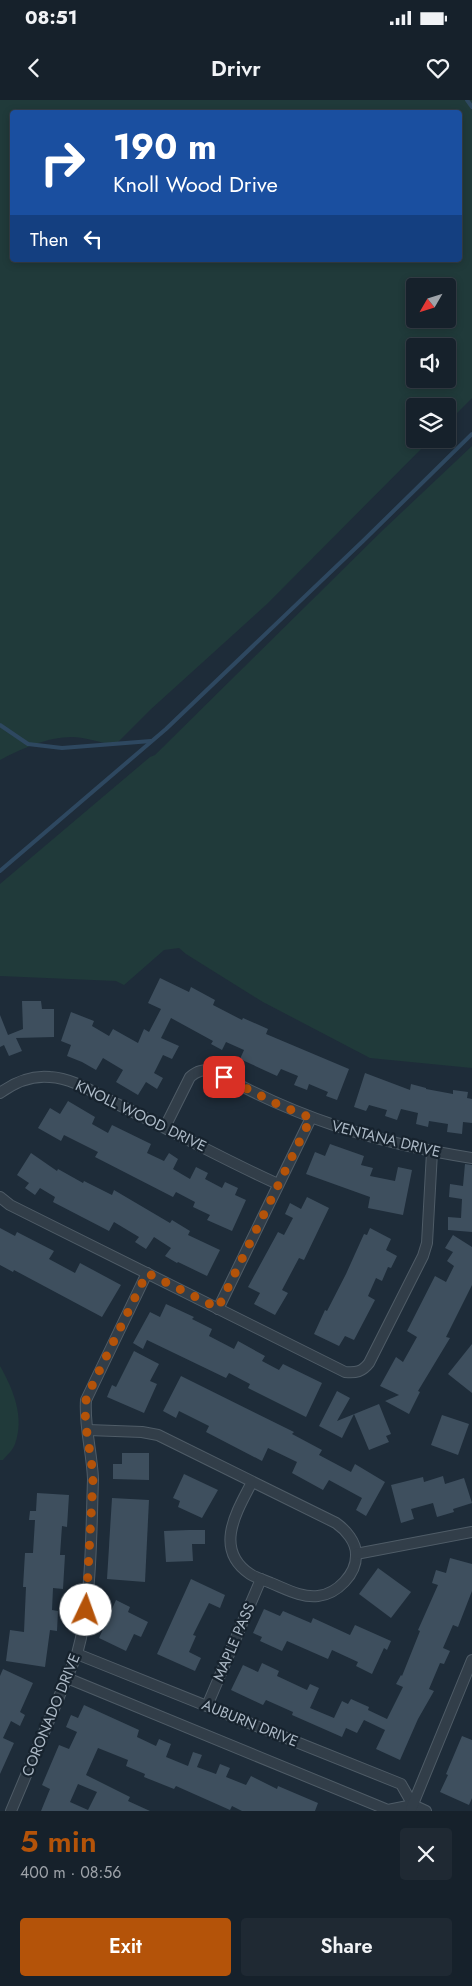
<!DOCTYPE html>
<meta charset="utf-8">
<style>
body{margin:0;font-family:Jost,sans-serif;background:#1f2933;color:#f1f3f6;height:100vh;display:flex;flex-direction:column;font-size:19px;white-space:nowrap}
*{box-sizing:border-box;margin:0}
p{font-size:16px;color:#9ea3a9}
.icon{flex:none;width:28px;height:28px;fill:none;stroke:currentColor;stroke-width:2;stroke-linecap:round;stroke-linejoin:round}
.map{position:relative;height:1711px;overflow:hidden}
.panel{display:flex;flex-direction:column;background:#16212b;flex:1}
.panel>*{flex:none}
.banner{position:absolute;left:10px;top:10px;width:452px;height:152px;border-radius:5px;box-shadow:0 2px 8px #0003,0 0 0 1px #353e47;background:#1a4fa0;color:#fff;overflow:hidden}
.needle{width:32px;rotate:231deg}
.controls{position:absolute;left:406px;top:178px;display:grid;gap:10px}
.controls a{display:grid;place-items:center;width:50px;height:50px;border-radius:5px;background:#16212b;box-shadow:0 2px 8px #0003,0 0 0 1px #353e47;font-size:25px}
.pin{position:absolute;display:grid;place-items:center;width:42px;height:42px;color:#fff;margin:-21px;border-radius:10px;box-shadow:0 2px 8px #0006}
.me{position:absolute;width:55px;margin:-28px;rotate:3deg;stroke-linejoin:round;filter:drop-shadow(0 0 4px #0008)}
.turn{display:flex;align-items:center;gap:18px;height:105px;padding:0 20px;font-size:22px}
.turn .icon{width:65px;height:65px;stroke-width:2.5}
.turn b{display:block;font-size:35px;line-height:42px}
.then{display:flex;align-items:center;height:48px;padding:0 20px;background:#0003;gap:10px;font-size:19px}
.round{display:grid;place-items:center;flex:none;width:52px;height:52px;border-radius:5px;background:#1f2933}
.summary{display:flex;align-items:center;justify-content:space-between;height:85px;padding:0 20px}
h1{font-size:30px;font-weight:600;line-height:38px;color:#b45309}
.action{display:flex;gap:10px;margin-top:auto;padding:10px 20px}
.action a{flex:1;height:58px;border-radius:5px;background:#b45309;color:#fff;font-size:20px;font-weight:600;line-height:58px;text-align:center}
.action a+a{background:#1f2933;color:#f1f3f6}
.status{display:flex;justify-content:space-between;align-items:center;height:35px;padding:0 25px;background:#16212b;direction:ltr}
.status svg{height:14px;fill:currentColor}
header{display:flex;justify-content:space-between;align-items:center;height:65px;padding:0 20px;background:#16212b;font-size:22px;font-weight:600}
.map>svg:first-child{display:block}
</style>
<div class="status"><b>08:51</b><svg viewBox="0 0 49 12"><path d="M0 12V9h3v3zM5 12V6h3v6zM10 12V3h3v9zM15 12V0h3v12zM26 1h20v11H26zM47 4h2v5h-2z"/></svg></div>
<header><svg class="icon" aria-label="back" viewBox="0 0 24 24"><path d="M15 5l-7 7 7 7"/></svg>Drivr<svg class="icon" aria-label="heart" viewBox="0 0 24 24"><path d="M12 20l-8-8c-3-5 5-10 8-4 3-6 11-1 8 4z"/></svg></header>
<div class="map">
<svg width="472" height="1711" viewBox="0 0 472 1711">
<rect width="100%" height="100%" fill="#1e2c39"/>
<g fill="#203a3a" fill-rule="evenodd">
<path d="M0 0H472V298L448 322V306H415V339H431L267 504 150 610 115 645C101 643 85 637 72 637 47 637 21 649 0 660ZM12 12H460V160H12ZM415 186H448V219H415ZM415 246H448V279H415Z"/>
<polygon points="472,346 472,968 370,958 263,902 186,854 179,848 164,850 124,885 116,881 0,876 0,784 150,657 155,655 384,429"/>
<path d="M0 1266C13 1289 25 1317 15 1344 13 1350 7 1355 3 1360H0Z"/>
</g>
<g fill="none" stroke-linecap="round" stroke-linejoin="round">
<g stroke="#2e4860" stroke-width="4">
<polyline points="467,0 472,7"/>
<polyline points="0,625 28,644 62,648 151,641"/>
<polyline points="0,771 166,629 363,441 472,334"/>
</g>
</g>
<g fill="#3e4f5e" fill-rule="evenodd">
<polygon points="160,878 189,892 191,887 215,900 213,905 242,920 243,918 268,929 266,934 349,969 337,1000 326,996 328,992 309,984 307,990 294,985 298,976 281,969 277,976 240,959 244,950 226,942 222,950 211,944 213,941 171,918 161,938 179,946 172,959 163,955 154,973 163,978 157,989 146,982 138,995 116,982 123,970 103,958 96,970 82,962 67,956 71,945 61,941 71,912 94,921 92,926 109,936 113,929 138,943 144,929 149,932 161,909 148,903"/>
<polygon points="22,901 41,901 42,909 54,909 54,937 16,938 22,951 9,956 4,945 0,947 0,915 8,935 23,929"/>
<polygon points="365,973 410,990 411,984 426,988 426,989 453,994 453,990 468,992 467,998 472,999 472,1023 463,1022 462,1034 447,1032 448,1024 429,1021 428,1027 416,1024 418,1013 401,1009 397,1020 385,1016 387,1010 369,1005 366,1011 354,1007"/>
<polygon points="68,1001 95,1017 92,1024 108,1033 112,1025 151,1044 147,1053 164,1061 169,1053 178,1059 173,1069 190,1079 196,1067 208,1073 205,1079 222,1088 225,1082 238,1088 235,1095 246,1100 232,1131 207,1120 210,1115 193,1107 195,1102 176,1092 173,1097 95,1057 98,1052 64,1035 61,1041 38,1028 50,1008 60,1014"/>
<polygon points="330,1044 364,1056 361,1065 373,1068 370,1076 395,1081 398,1067 412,1070 403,1115 368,1108 370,1097 306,1074 315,1052 325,1056"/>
<polygon points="31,1053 57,1071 58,1069 83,1083 84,1081 112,1095 114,1090 170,1123 172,1120 190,1131 188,1135 220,1150 207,1176 178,1162 177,1163 165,1156 171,1148 154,1137 146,1149 135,1142 139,1137 114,1122 109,1131 53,1102 55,1097 40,1088 35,1095 25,1088 29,1083 17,1075"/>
<polygon points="465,1064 472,1065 472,1132 448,1130 448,1117 461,1118 462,1099 449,1097 450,1084 463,1086"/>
<polygon points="307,1097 329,1108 304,1160 299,1158 282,1190 288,1193 275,1215 254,1204 260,1193 248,1187 278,1132 284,1135 293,1118 285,1114 290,1103 301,1109"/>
<polygon points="0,1128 15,1136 17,1132 54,1151 49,1159 75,1173 80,1163 121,1185 102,1217 14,1170 13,1172 0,1165"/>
<polygon points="370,1128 391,1139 386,1150 397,1156 391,1168 388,1167 382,1181 376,1178 368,1196 375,1200 354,1240 345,1236 339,1246 314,1234 325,1210 327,1211 346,1174 364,1134 367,1135"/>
<polygon points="453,1135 472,1147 472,1185 446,1237 450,1238 418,1291 420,1292 409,1314 385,1301 399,1295 380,1286 396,1257 403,1262 417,1237 407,1231 435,1176 446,1182 454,1166 447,1161 453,1152 445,1148"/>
<polygon points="166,1204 194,1217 192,1219 212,1229 209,1236 234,1249 238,1241 265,1256 262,1261 279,1270 283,1264 322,1283 306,1317 248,1288 250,1284 229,1273 226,1278 147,1240 143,1249 133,1243 150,1212 160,1217"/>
<polygon points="472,1244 472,1293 448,1274"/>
<polygon points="134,1251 159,1264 150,1281 157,1284 144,1313 107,1297 112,1285 116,1287"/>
<polygon points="181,1276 294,1332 292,1334 322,1350 319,1355 351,1372 355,1364 385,1382 366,1416 356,1410 362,1398 329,1380 323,1390 292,1373 297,1362 268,1348 262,1361 206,1332 209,1326 179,1311 176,1318 163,1311"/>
<polygon points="337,1291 350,1298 337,1321 379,1304 391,1334 386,1336 389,1342 369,1350 354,1314 342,1338 319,1326"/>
<polygon points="442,1315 469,1324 458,1355 431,1345"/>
<polygon points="122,1353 149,1353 149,1380 113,1379 113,1364 122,1364"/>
<polygon points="184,1374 218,1390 202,1418 178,1407 180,1401 173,1398"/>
<polygon points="443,1376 445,1384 464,1378 472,1403 453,1409 454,1412 437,1417 433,1403 411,1409 414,1419 401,1423 391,1385 423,1377 424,1382"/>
<polygon points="37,1393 69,1395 67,1427 62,1426 60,1455 65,1455 63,1489 53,1488 52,1510 58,1511 57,1531 50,1530 45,1567 6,1561 10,1530 24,1532 26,1487 23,1487 25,1453 33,1453 35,1420 29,1420 30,1411 36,1411"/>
<polygon points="112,1398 149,1400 145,1482 107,1479"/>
<polygon points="189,1430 205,1430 205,1444 192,1444 193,1461 166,1462 164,1431"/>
<polygon points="450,1458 472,1464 472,1491 458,1527 453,1525 443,1548 450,1551 444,1564 440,1563 429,1589 434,1591 418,1619 400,1660 376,1649 385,1630 364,1620 357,1633 346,1628 342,1637 292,1615 293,1612 266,1600 263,1605 231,1590 243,1565 258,1572 262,1563 279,1571 277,1576 307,1590 310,1584 319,1588 310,1608 334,1618 342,1601 348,1604 351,1599 369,1607 368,1610 387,1619 403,1587 396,1584 401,1575 402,1576 420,1531 418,1530 438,1485 432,1483 436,1470 446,1473"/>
<polygon points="378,1468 411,1492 391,1518 359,1494"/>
<polygon points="191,1479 225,1495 220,1508 209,1503 193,1535 196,1536 189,1552 201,1558 195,1571 157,1554"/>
<polygon points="116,1500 130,1507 128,1512 148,1522 141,1537 134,1534 126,1551 99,1538"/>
<polygon points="264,1509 280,1516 283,1511 311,1523 313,1518 350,1535 355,1525 391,1541 387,1550 384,1548 372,1574 356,1566 358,1562 332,1550 328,1559 287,1541 282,1551 260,1541 262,1537 253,1533"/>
<polygon points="3,1569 33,1583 20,1612 25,1615 20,1626 11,1621 3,1638 14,1643 0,1674 0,1576"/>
<path d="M84 1605 139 1630 137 1637 156 1646 159 1639 171 1644 166 1657 188 1666 193 1652 202 1655 197 1667 216 1674 220 1664 230 1668 226 1677 246 1685 251 1676 277 1689 278 1686 318 1703 315 1711H242L232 1706 230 1710 176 1686 174 1689 144 1677 145 1674 126 1666 128 1660 98 1648 86 1675 130 1697 128 1701 150 1711H41L50 1689 42 1685 59 1645 69 1649 77 1632 66 1627 71 1615 78 1618ZM78 1684 97 1692 88 1710 70 1702Z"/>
<polygon points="462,1636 472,1640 472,1698 469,1705 440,1692 448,1675 446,1674"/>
</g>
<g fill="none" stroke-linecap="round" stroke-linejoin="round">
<defs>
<g id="minor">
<path d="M0 993C15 982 31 975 50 977 73 978 96 994 117 1004 171 1030 224 1060 278 1084"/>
<path d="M165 1027 190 977C197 971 203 969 213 971 297 1018 376 1043 472 1058"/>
<path d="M0 1097 10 1105 345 1272C356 1273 362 1272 369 1263L423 1156 427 1143 432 1052"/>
<polyline points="218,1209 311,1018"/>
<path d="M88 1330 142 1332 158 1335 336 1423C346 1430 356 1442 356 1454 357 1474 337 1494 318 1496 302 1498 286 1489 271 1483 264 1480 256 1478 250 1474 213 1449 237 1411 252 1382"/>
<polyline points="356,1454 472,1432"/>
<polyline points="77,1554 401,1684 413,1705 426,1711"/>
<polyline points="67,1578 388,1710 413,1705"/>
<polyline points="207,1606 261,1479"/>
<polyline points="411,1709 472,1560"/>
<path d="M11 1711 77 1554C92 1501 91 1434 93 1379 92 1352 84 1326 86 1300L147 1173"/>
</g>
</defs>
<use href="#minor" stroke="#4f5c67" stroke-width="12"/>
<use href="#minor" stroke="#323e49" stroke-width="10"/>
</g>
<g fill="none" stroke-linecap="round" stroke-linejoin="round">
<path stroke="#b45309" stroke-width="9" stroke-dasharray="0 16.2" d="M86 1510 93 1379C92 1354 81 1317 87 1296L147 1173 218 1208 311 1018 277 1004 224 977"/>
</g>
<g text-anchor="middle" stroke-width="4.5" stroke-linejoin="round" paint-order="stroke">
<g font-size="15" fill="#acb9c6" stroke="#17232e">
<text transform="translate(141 1016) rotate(26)" y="5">KNOLL WOOD DRIVE</text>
<text transform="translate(386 1039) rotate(14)" y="5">VENTANA DRIVE</text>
<text transform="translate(234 1542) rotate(-67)" y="5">MAPLE PASS</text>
<text transform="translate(51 1615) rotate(-68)" y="5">CORONADO DRIVE</text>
<text transform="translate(250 1623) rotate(22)" y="5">AUBURN DRIVE</text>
</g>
</g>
</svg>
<div class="controls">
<a><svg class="needle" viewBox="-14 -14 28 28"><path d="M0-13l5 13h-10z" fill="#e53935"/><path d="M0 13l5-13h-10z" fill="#9ea3a9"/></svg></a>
<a><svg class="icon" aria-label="sound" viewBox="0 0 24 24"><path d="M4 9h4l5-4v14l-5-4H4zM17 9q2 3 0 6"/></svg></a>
<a><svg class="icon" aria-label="layers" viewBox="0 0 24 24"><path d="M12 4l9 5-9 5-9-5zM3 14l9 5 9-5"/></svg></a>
</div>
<div class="pin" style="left:224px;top:977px;background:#d93025"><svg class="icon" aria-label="arrive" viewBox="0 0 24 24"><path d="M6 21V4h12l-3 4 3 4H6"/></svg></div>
<svg class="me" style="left:86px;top:1510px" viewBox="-20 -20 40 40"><circle r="19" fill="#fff"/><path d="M0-13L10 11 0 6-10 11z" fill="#b45309"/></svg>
<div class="banner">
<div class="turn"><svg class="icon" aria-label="right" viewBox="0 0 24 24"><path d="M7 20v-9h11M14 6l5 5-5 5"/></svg><div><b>190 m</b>Knoll Wood Drive</div></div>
<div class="then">Then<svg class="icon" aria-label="left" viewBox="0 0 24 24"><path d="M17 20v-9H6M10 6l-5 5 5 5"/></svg></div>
</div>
</div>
<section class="panel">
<div class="summary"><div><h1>5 min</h1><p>400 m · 08:56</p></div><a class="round"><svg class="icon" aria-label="close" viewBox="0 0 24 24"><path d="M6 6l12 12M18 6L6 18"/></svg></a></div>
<div class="action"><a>Exit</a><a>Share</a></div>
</section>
